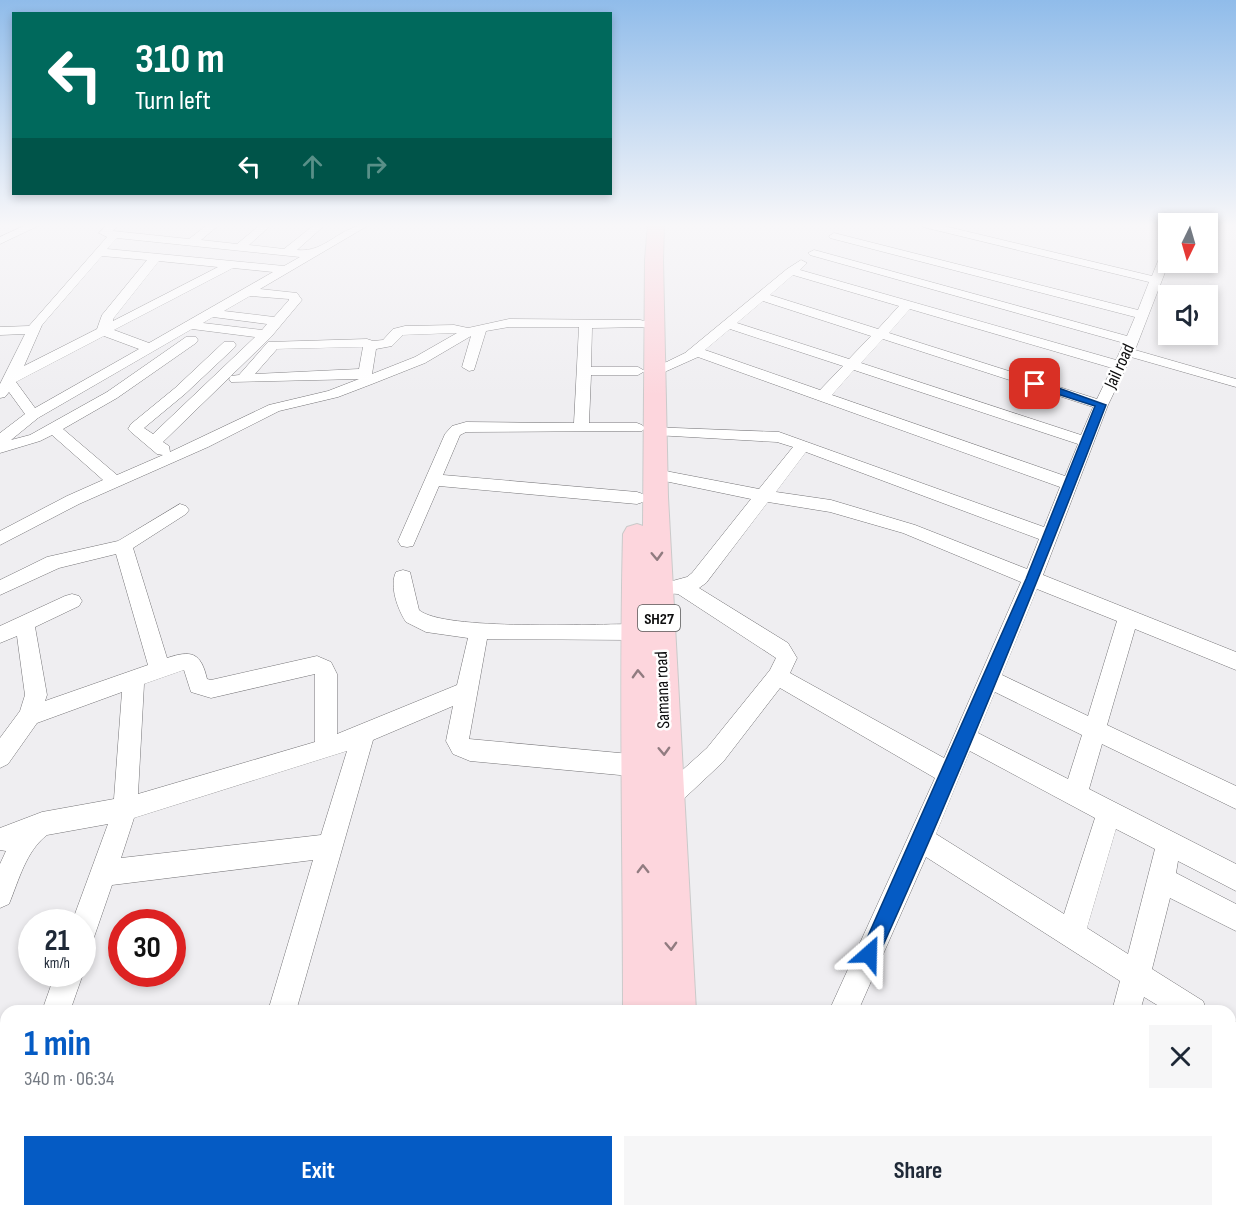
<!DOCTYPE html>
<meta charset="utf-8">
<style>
body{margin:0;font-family:"Sofia Sans Condensed",sans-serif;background:#f6f6f7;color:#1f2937;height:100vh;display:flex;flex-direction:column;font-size:22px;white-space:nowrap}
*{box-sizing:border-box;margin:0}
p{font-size:20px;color:#747a83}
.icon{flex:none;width:33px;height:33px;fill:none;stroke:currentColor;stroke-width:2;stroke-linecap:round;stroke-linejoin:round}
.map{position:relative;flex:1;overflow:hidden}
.details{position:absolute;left:0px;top:1005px;width:1236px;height:212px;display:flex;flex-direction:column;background:#fff;border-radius:18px 18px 0 0;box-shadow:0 3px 9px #0003}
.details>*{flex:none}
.banner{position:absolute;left:12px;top:12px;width:600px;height:183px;border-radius:0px;box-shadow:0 3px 9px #0003;background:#00695c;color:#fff;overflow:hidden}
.needle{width:39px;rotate:185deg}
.buttons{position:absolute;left:1158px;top:213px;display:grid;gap:12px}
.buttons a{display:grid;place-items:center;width:60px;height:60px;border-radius:0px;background:#fff;box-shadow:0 3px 9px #0003;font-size:30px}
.speed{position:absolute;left:18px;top:909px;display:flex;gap:12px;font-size:30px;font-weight:700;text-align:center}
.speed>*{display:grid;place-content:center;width:78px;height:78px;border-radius:50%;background:#fff;box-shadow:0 3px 9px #0003;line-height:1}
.speed small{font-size:15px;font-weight:400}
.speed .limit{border:9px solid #d22;background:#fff;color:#111}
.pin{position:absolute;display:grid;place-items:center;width:51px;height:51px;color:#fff;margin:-26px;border-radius:12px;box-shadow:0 3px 9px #0006}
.me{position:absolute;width:66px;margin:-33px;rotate:25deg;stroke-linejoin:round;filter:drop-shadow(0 0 4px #0008)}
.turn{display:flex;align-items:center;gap:21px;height:126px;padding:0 24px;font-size:27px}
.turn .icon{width:78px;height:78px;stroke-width:2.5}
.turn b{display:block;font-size:42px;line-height:51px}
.lanes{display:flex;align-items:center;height:57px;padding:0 24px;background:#0003;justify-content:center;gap:30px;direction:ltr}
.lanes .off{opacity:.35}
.round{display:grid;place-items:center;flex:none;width:63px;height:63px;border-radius:0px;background:#f6f6f7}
.overview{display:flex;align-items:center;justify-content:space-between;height:102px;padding:0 24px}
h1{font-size:36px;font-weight:700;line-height:45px;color:#055bc4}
.button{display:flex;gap:12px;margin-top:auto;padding:12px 24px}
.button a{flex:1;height:69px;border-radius:0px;background:#055bc4;color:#fff;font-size:24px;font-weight:700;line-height:69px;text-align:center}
.button a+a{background:#f6f6f7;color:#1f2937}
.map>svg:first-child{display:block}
</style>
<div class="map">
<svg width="1236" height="1216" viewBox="0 0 1236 1216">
<rect width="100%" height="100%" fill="#efeef1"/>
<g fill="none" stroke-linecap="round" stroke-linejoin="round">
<defs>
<g id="minor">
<polygon points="26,225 40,225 0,244 0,237"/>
<path d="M107 225H118L113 231 189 239 207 225H219L201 240 237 244 260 225H271L249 245 284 249 314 225H325L297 250C327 253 339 225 369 225L260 289 297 293 302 300 271 337 163 442 169 446 170 452 269 405 328 391 359 379 231 382 229 379 231 376 239 375 268 342 367 339 373 341 383 340 393 329 405 326 454 325 468 328 509 319 640 320 645 321 646 324 645 327 592 328 591 367H638L645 371 638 375H591L589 423H637L642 425 645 428 642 431 466 432 460 435 443 475 637 492 643 494 645 498 643 502 637 504 439 486 413 546 407 547 401 546 398 541 445 434 452 426 466 422 574 423 579 327H509L486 331 474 370 469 371 462 367 471 336 425 363 372 384 338 397 279 411 208 447 79 504 0 545V531L67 496 103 480 52 435 40 441 0 453V433L25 414 9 392 5 397 0 398V384L25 334 0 335V327L29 326 107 237 99 233ZM117 238 300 257 284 266 107 249ZM102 256 147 260 102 315 97 329 24 366 42 325ZM159 261 218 267 113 321V319ZM233 268 273 272 149 343 114 330ZM250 296 289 299V300L274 317 224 311ZM213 317 267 324 262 330 203 323ZM192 329 255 337 153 434 144 428 185 394 234 348 236 345 234 342H224L175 388 131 424 128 429 131 432 157 454 163 455 117 475 63 429 117 398 196 343 198 340 196 337H186L107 392 30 435 11 440 38 418ZM457 333 415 357 372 374 376 349 392 346 403 335ZM104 336 139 349 35 408 16 382ZM363 347 359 369 255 374 277 349Z"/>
<path d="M922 225H940L1152 276 1162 251 1168 248 1169 262 1135 350 1236 379V387L1131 357 1108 405 1043 575 1236 652V670L1135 629 1107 725 1236 786V809L1102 744 1089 789 1236 864V891L1178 861 1176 873 1236 904V931L1170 898 1152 969 1203 1001 1207 1011H1167L1144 997 1140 1011H1112L1120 981 926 857 858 1011H829L935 778 780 688 723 762 674 808 666 811 658 808 654 800 658 792 707 748 770 670 776 658 678 594 665 593 662 588 665 583 687 577 692 573 751 499 655 479 649 478 647 474 649 470 655 469 759 489 793 447 777 442 655 435 647 430 650 427 779 432 1044 527 1060 487 698 357 660 374 655 375 648 371 685 353 787 269 801 260 807 263 800 270 1116 360 1124 343 810 255 808 253 814 250 818 251 1127 336 1135 317 830 238 829 236 834 233 1138 310 1149 282 923 227ZM793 275 899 306 878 329 770 295ZM763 301 871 336 849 359 737 323ZM910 309 1112 368 1097 399 889 333ZM730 329 843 366 820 390 705 350ZM883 339 1093 407 1081 435 861 363ZM854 370 1078 444 1065 476 832 395ZM806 452 1039 539 1027 569 915 525 831 500 776 492ZM768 502 830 512 903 533 1021 582 944 758 790 673 797 658 788 643 699 588 706 583ZM1037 589 1117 621 1088 716 1002 675ZM995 692 1082 735 1068 779 978 733ZM970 751 1095 818 1064 914 936 834ZM1116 829 1155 849 1128 954 1087 928Z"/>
<path d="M180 504 186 506 189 510 186 514 133 548 167 658C191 650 201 652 207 679L211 680 317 656 331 662 337 674V734L457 685 468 638 426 632 406 622C398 610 389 586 396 572L403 570 410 572 419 610C443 631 597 624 636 624L643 626 646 632 643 638 636 640 487 639 469 739 641 755 649 758 653 766 649 774 641 777 470 761 453 754 446 741 453 706 373 740 296 1011H268L313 860 112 885 92 943 82 946V922H72L108 824 47 835C26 851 19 880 9 904L0 908V864L6 851 0 850V828L42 812 114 799 122 692 37 723 8 764 0 768V738L20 711 25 695 17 636 0 643V626L65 596 72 594 79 596 82 601 79 606 35 627 47 695 45 701 148 665 116 554 59 568 0 595V580L47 557 118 541ZM184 670 191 692 211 698 315 674V742L138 794 144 684ZM347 751 321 835 121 858 134 818Z"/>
<polygon points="82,973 83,974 70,1011 42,1011 55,974"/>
<polygon points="1230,1019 1236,1022 1236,1053 1230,1050"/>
<polygon points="0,1028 6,1030 6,1060 0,1058"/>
<polygon points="6,1125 6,1169 0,1171 0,1128"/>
<polygon points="1230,1161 1236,1163 1236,1197 1230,1195"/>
<polygon points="205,1210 239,1210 238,1216 204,1216"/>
<polygon points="725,1210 759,1210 757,1216 723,1216"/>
<polygon points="1078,1210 1117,1210 1119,1216 1081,1216"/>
</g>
<g id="tertiary">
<polygon points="0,1152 6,1154 6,1194 0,1192"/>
<polygon points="108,1210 164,1210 167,1216 110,1216"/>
</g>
<g id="primary">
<path d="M648 225H664L663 260 668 497 696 1011H623C623 852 619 693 623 534L627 527 637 524 643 526 645 260Z"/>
<polygon points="641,1210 740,1210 742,1216 639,1216"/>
</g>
</defs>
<use href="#minor" stroke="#767578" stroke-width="1"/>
<use href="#tertiary" stroke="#767578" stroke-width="2"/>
<use href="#primary" stroke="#cacaca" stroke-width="2"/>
<use href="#minor" fill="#fff" fill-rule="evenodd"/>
<use href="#tertiary" fill="#fff" fill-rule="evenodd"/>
<use href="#primary" fill="#fdd6dd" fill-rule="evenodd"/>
</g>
<defs><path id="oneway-chevron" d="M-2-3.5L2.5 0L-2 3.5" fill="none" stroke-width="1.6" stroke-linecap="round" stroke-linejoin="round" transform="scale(1.5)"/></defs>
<g stroke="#917c80">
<use href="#oneway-chevron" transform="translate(657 556) rotate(88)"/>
<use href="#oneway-chevron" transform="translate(638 674) rotate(-92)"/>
<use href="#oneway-chevron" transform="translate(664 751) rotate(88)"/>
<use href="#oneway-chevron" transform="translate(643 869) rotate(-91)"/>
<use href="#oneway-chevron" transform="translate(671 946) rotate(88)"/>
</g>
<linearGradient id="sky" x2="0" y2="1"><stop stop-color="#90bcea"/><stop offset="0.57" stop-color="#f8f7f9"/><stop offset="1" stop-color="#f8f7f9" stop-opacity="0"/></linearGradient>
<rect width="1236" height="395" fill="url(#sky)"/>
<path fill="#055bc4" stroke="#033b7f" stroke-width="1.5" d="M1032 381H1039L1106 405C1034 592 959 778 876 961L869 963 863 961 860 954 1026 579 1095 406 1032 386Z"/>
<g text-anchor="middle" stroke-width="5" stroke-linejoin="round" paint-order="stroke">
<rect fill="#fff" stroke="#565656" stroke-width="1.5" x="638" y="605" width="42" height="26" rx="4.5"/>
<g font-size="16" font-weight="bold" fill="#0d0d0e">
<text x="659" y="624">SH27</text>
</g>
<g font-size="18" fill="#0d0d0e" stroke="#fff">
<text transform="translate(1119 366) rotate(-65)" y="6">Jail road</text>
<text transform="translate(662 690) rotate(-92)" y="6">Samana road</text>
</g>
</g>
</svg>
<div class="buttons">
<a><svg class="needle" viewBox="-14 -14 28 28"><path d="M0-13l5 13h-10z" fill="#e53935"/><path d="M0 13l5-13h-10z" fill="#747a83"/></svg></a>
<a><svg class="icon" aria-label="sound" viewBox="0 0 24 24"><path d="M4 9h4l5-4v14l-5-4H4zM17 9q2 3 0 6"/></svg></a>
</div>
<div class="speed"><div>21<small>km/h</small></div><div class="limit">30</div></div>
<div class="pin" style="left:1035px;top:384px;background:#d93025"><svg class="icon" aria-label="arrive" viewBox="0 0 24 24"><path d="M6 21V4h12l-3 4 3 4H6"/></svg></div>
<svg class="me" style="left:869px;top:954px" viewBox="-20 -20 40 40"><path d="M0-17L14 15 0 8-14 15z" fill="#055bc4" stroke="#fff" stroke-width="4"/></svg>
<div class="banner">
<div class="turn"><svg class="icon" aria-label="left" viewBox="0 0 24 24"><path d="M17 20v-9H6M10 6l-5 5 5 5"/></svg><div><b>310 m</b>Turn left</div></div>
<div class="lanes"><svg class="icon" aria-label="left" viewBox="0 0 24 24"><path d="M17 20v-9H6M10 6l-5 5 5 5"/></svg><svg class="icon off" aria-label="ahead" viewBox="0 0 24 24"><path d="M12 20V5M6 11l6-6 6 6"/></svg><svg class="icon off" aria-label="right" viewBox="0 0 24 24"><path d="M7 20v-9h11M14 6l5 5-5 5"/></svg></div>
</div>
<section class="details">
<div class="overview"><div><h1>1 min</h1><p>340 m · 06:34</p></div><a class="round"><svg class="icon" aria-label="close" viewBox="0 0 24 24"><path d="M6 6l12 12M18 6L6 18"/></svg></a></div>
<div class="button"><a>Exit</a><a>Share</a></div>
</section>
</div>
